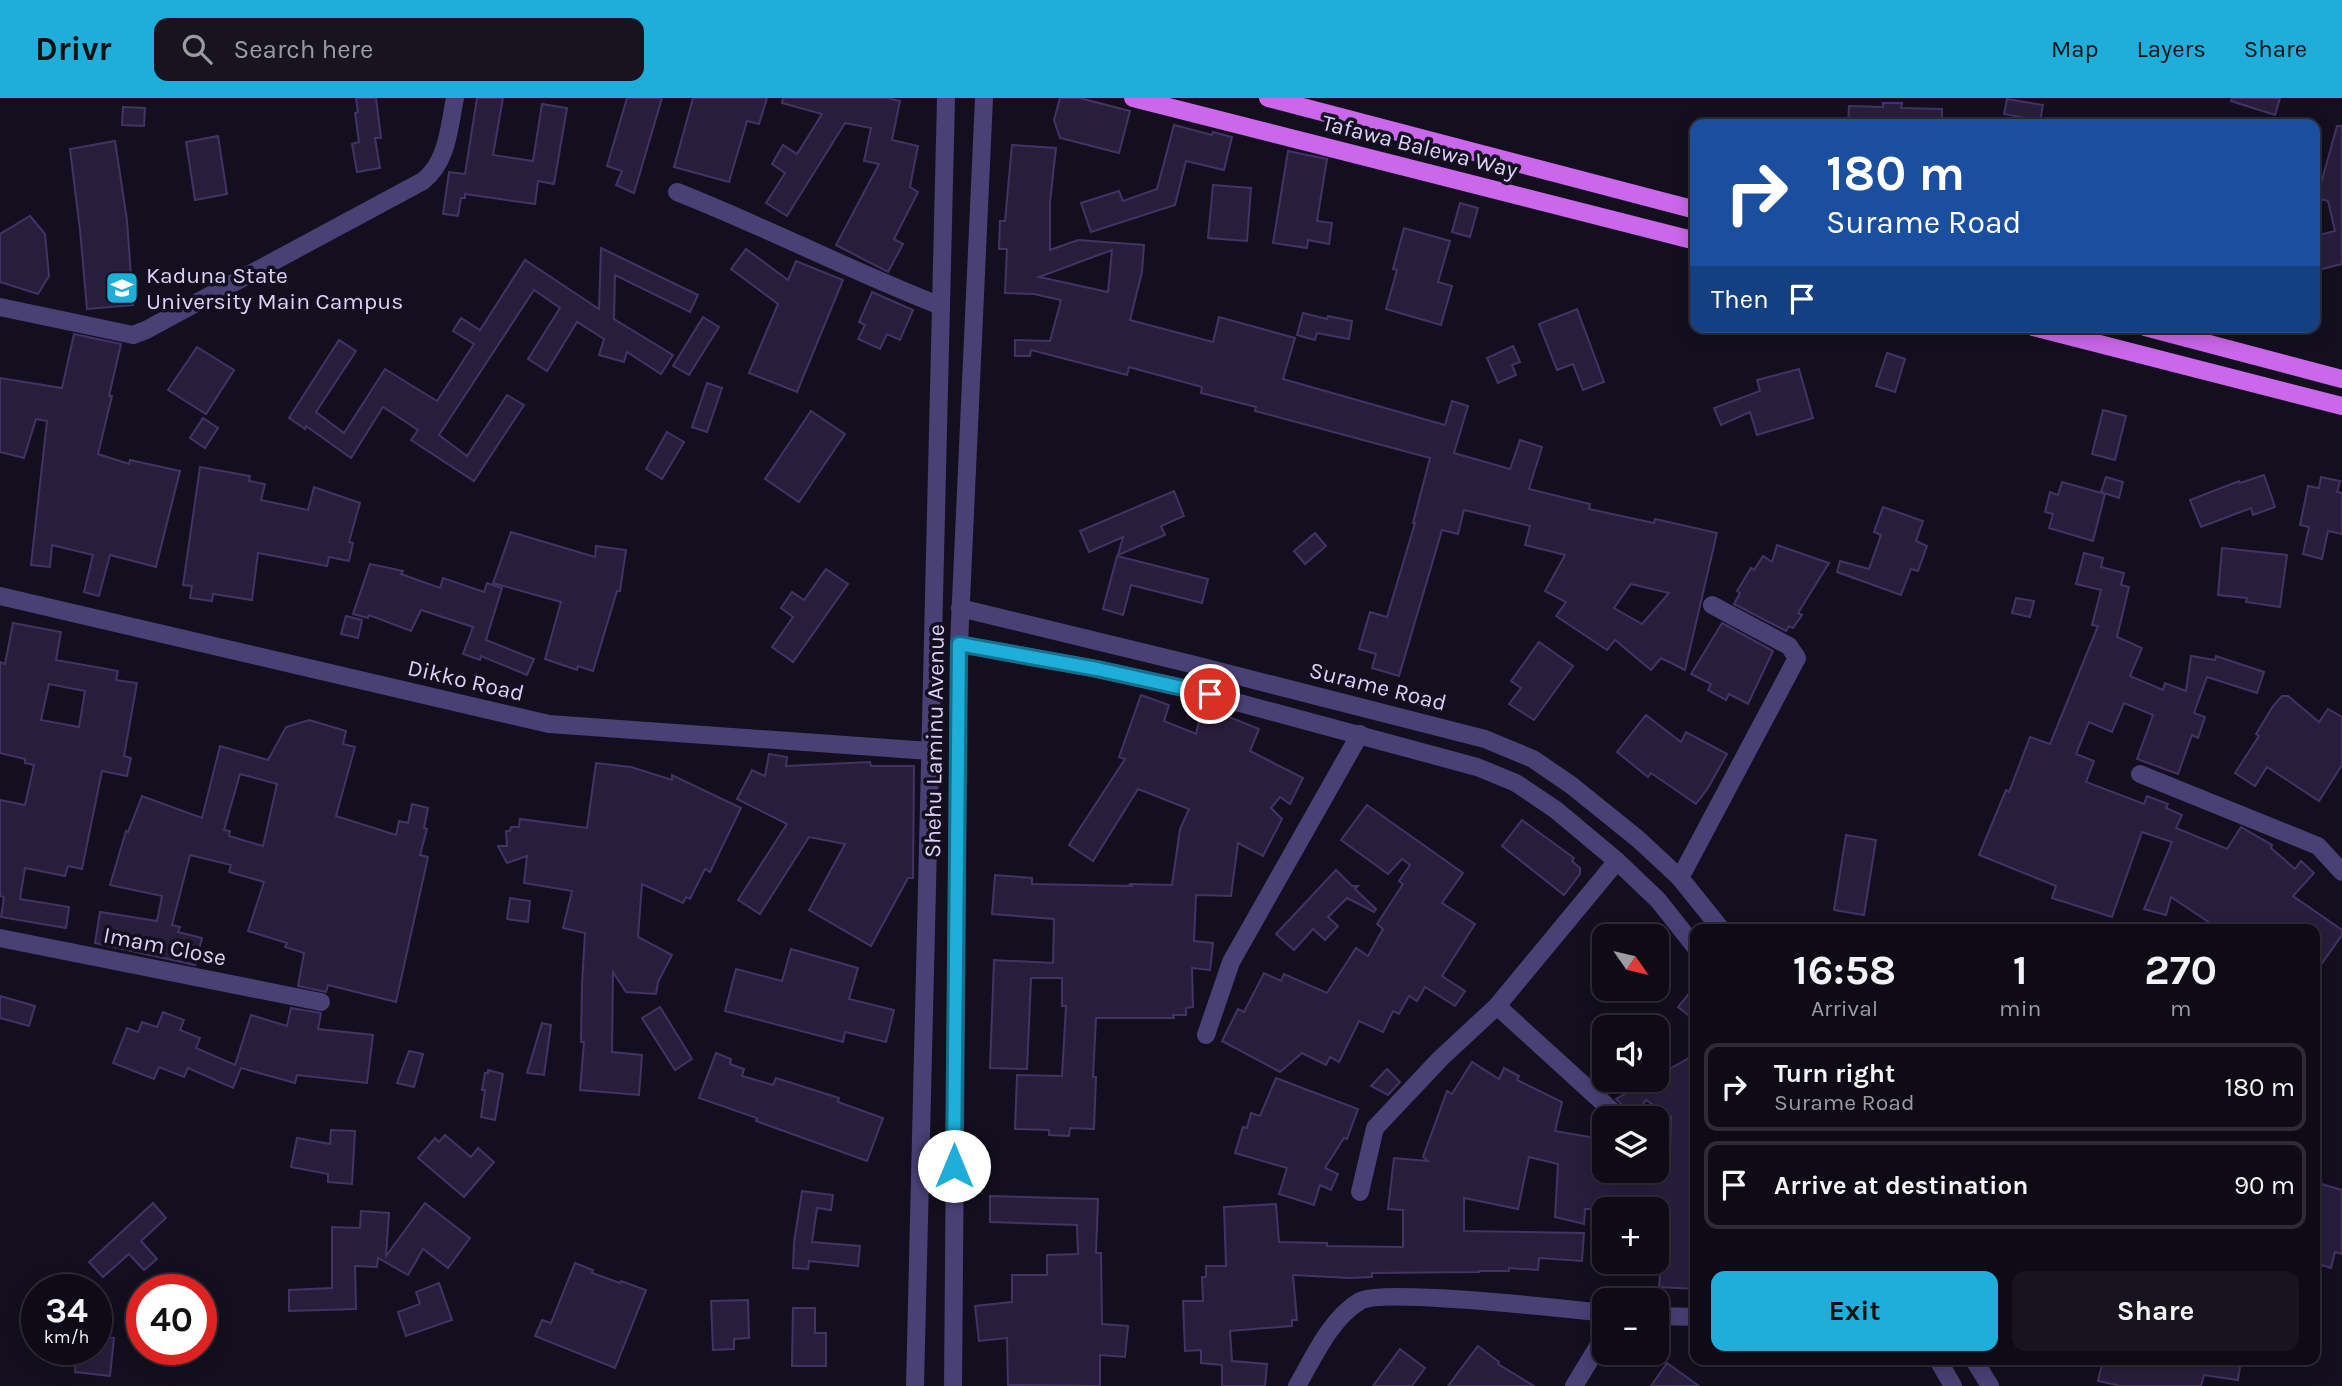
<!DOCTYPE html>
<meta charset="utf-8">
<style>
body{margin:0;font-family:Karla,sans-serif;background:#17141f;color:#f1f3f6;height:100vh;display:flex;flex-direction:column;font-size:26px;white-space:nowrap}
*{box-sizing:border-box;margin:0}
p{font-size:23px;color:#9b9ba1}
.icon{flex:none;width:38px;height:38px;fill:none;stroke:currentColor;stroke-width:2;stroke-linecap:round;stroke-linejoin:round}
.map{position:relative;flex:1;overflow:hidden}
.drawer{position:absolute;left:1690px;top:826px;width:630px;height:441px;display:flex;flex-direction:column;background:#0e0b16;border-radius:14px;box-shadow:0 4px 18px #0003,0 0 0 2px #2e2b35}
.drawer>*{flex:none}
.top-card{position:absolute;left:1690px;top:21px;width:630px;height:214px;border-radius:14px;box-shadow:0 4px 18px #0003,0 0 0 2px #2e2b35;background:#1a4fa0;color:#fff;overflow:hidden}
.needle{width:46px;rotate:124deg}
.buttons{position:absolute;left:1592px;top:826px;display:grid;gap:14px}
.buttons a{display:grid;place-items:center;width:77px;height:77px;border-radius:14px;background:#0e0b16;box-shadow:0 4px 18px #0003,0 0 0 2px #2e2b35;font-size:35px}
.speed{position:absolute;left:21px;top:1176px;display:flex;gap:14px;font-size:35px;font-weight:700;text-align:center}
.speed>*{display:grid;place-content:center;width:91px;height:91px;border-radius:50%;background:#0e0b16;box-shadow:0 4px 18px #0003,0 0 0 2px #2e2b35;line-height:1}
.speed small{font-size:18px;font-weight:400}
.speed .limit{border:10px solid #d22;background:#fff;color:#111}
.pin{position:absolute;display:grid;place-items:center;width:60px;height:60px;color:#fff;margin:-30px;border:4px solid #fff;border-radius:50%;box-shadow:0 2px 7px #0007}
.me{position:absolute;width:77px;margin:-38px;rotate:0deg;stroke-linejoin:round;filter:drop-shadow(0 0 5px #0008)}
.turn{display:flex;align-items:center;gap:24px;height:147px;padding:0 21px;font-size:32px}
.turn .icon{width:91px;height:91px;stroke-width:2.5}
.turn b{display:block;font-size:49px;line-height:60px}
.then{display:flex;align-items:center;height:66px;padding:0 21px;background:#0003;gap:14px;font-size:26px}
.eta{display:flex;justify-content:space-evenly;align-items:center;height:119px;text-align:center}
.eta b{font-size:42px;font-weight:700;line-height:49px}
.button{display:flex;gap:14px;margin-top:auto;padding:14px 21px}
.button a{flex:1;height:80px;border-radius:14px;background:#1eaed9;color:#111;font-size:28px;font-weight:700;line-height:80px;text-align:center}
.button a+a{background:#17141f;color:#f1f3f6}
ul{padding:0;list-style:none}
li{display:flex;align-items:center;gap:21px;height:88px;margin:0 14px 10px;padding:0 7px;border:4px solid #2e2b35;border-radius:14px}
li div{flex:1}
li b{display:block;font-size:26px}
li em{font-style:normal}
header{display:flex;align-items:center;gap:42px;box-sizing:border-box;height:98px;padding:0 35px;background:#1eaed9;color:#111}
header strong{font-size:33px}
nav{display:flex;gap:38px;margin-inline-start:auto;font-size:24px}
.search{width:490px;height:63px;background:#17141f;display:flex;align-items:center;gap:18px;box-sizing:border-box;padding:0 24px;border-radius:14px;color:#9b9ba1;font-size:26px}
.map>svg:first-child{display:block}
</style>
<header>
<strong>Drivr</strong>
<div class="search"><svg class="icon" aria-label="search" viewBox="0 0 24 24"><circle cx="10" cy="10" r="6"/><path d="M15 15l6 6"/></svg>Search here</div>
<nav><a>Map</a><a>Layers</a><a>Share</a></nav>
</header>
<div class="map">
<svg width="2342" height="1288" viewBox="0 0 2342 1288">
<rect width="100%" height="100%" fill="#130f1e"/>
<g fill="#281e3c" stroke="#433365" stroke-width="2" fill-rule="evenodd">
<polygon points="356,0 376,0 381,40 375,40 380,70 357,74 352,46 359,44 355,15 358,14"/>
<polygon points="477,0 503,0 493,57 533,63 542,6 567,10 554,86 538,83 535,106 465,96 465,100 461,100 458,118 443,116 449,74 465,76"/>
<polygon points="627,0 662,0 634,95 616,87 622,73 607,68"/>
<polygon points="693,0 767,0 759,26 747,23 729,84 674,69"/>
<polygon points="783,0 887,0 900,3 892,42 918,48 910,89 918,94 894,141 903,146 888,174 836,147 879,66 864,63 871,30 845,25 787,118 766,105 785,75 772,66 783,47 797,56 822,16 782,5"/>
<polygon points="1060,0 1080,0 1130,13 1119,55 1060,40 1054,22"/>
<polygon points="2232,0 2280,0 2275,17 2231,3"/>
<polygon points="2007,1 2043,7 2040,23 2004,16"/>
<polygon points="1883,5 1902,5 1901,10 1942,11 1942,26 1848,26 1849,8 1883,9"/>
<polygon points="123,9 145,10 144,28 122,27"/>
<polygon points="1174,27 1212,37 1213,34 1232,39 1224,72 1186,63 1175,107 1091,134 1081,105 1119,93 1123,103 1157,91"/>
<polygon points="2337,28 2342,28 2342,166 2315,173 2315,138 2335,133 2328,103 2317,100"/>
<polygon points="218,38 227,96 195,102 186,44"/>
<polygon points="115,43 127,122 133,207 87,211 80,132 70,51"/>
<path d="M1012 47 1056 50 1050 104V152L1078 142 1144 147 1142 174 1130 222 1213 244 1219 219 1295 240 1283 281 1445 327 1452 303 1468 308 1454 355 1510 371 1520 342 1542 349 1529 391 1590 406 1589 411 1654 425 1655 421 1717 435 1685 572 1661 560 1651 572 1615 542 1607 552 1556 518 1566 504 1545 493 1565 457 1525 447 1530 428 1464 412 1458 436 1442 432 1399 578 1372 570 1376 556 1359 551 1370 514 1387 519 1415 425H1413L1430 360 1255 313 1256 309 1201 295 1202 289 1129 269 1127 277 1031 252 1030 258H1015V242L1050 243 1061 202 1034 196 1005 195 1007 151H999L1000 123H1005ZM1112 152 1108 194 1039 179ZM1631 486 1669 495 1642 526 1614 510Z"/>
<polygon points="1288,53 1327,61 1317,123 1332,125 1329,146 1308,142 1307,150 1273,145"/>
<polygon points="1213,87 1251,90 1247,143 1208,140"/>
<polygon points="1460,105 1478,110 1470,139 1452,134"/>
<polygon points="30,118 45,136 49,178 38,196 0,184 0,136"/>
<polygon points="1404,130 1450,143 1438,184 1452,188 1441,227 1386,211 1397,172 1393,171"/>
<polygon points="601,150 698,197 690,214 615,177 614,221 673,257 661,276 627,254 624,264 599,257 604,241 577,224 547,273 528,261 560,210 534,192 439,337 467,358 507,297 524,307 474,383 411,342 418,332 383,309 351,360 306,328 305,331 289,320 339,242 356,253 316,314 344,335 385,271 437,303 474,246 453,233 461,220 480,232 525,162 599,211"/>
<polygon points="746,151 788,182 796,163 843,182 797,294 749,275 778,206 731,171"/>
<polygon points="872,194 913,212 900,242 887,236 880,251 858,241 865,227 859,224"/>
<polygon points="1577,211 1604,284 1583,292 1573,266 1557,272 1539,226"/>
<polygon points="1303,215 1327,221 1328,218 1352,223 1349,241 1317,235 1315,242 1297,237"/>
<polygon points="703,219 719,229 689,277 673,268"/>
<polygon points="74,236 121,246 109,298 112,298 98,356 129,366 130,362 180,373 156,469 110,457 99,498 84,494 93,457 52,447 50,469 31,467 47,323 36,321 24,360 0,354 0,280 62,290"/>
<polygon points="1513,248 1520,264 1512,267 1516,277 1498,285 1487,260"/>
<polygon points="197,249 234,272 206,316 168,292"/>
<polygon points="1887,255 1905,261 1895,294 1876,288"/>
<polygon points="1799,271 1813,320 1757,337 1750,314 1721,327 1714,310 1760,293 1757,282"/>
<polygon points="707,285 722,290 707,334 692,329"/>
<polygon points="2103,312 2126,318 2115,362 2092,356"/>
<polygon points="811,313 845,336 799,404 765,381"/>
<polygon points="203,320 218,330 205,350 190,340"/>
<polygon points="667,334 684,344 662,381 646,371"/>
<polygon points="200,369 250,378 249,383 265,386 261,402 308,412 314,389 360,405 349,444 353,445 349,463 329,459 327,468 258,455 252,502 213,496 212,503 190,500 192,488 183,487"/>
<polygon points="2264,377 2275,409 2253,417 2251,410 2201,429 2190,402 2239,383 2240,385"/>
<polygon points="2106,379 2123,384 2119,400 2101,394"/>
<polygon points="2321,379 2340,383 2337,394 2342,395 2342,436 2328,433 2322,461 2303,456 2309,429 2300,427 2308,388 2319,390"/>
<polygon points="2062,384 2105,396 2093,443 2049,430 2053,416 2045,414 2050,394 2058,397"/>
<polygon points="1174,393 1184,418 1161,428 1165,437 1118,457 1123,439 1089,454 1080,433"/>
<polygon points="1883,409 1923,423 1916,443 1927,448 1918,473 1911,471 1901,497 1837,474 1840,463 1869,471 1881,437 1874,434"/>
<polygon points="511,434 595,459 596,448 626,452 620,493 617,493 593,573 578,568 577,572 545,561 561,504 493,485"/>
<polygon points="1315,435 1326,448 1305,466 1294,453"/>
<polygon points="1777,447 1829,465 1798,515 1802,517 1793,530 1789,528 1786,533 1734,506 1740,495 1737,493 1751,470 1754,472 1763,458 1772,464"/>
<polygon points="2222,450 2287,457 2280,509 2246,504 2247,500 2218,497"/>
<polygon points="2084,455 2103,460 2101,469 2124,475 2121,487 2129,489 2117,539 2142,550 2130,578 2163,592 2165,585 2186,593 2191,558 2215,562 2216,558 2264,574 2257,595 2207,579 2194,615 2205,619 2198,640 2192,637 2178,676 2137,661 2153,617 2124,605 2112,634 2089,624 2076,656 2094,663 2086,684 2144,706 2147,698 2168,706 2166,710 2182,717 2176,730 2227,751 2241,729 2272,747 2271,750 2295,771 2301,763 2314,775 2293,798 2342,832 2342,837 2315,875 2315,831 2219,831 2171,799 2166,817 2144,811 2172,744 2142,734 2112,819 2052,800 2056,788 1979,757 2006,692 2009,694 2030,639 2050,646 2098,528 2092,527 2101,492 2076,486"/>
<polygon points="1117,458 1208,481 1202,505 1131,487 1123,517 1103,511"/>
<polygon points="370,466 403,473 401,476 440,490 443,480 484,494 487,485 502,490 486,542 534,561 527,577 481,558 480,562 463,556 473,529 421,512 411,533 369,517 368,520 353,516"/>
<polygon points="826,471 848,486 793,564 772,549 793,519 781,510 792,494 804,502"/>
<polygon points="2016,500 2034,503 2030,519 2012,515"/>
<polygon points="346,518 362,522 358,540 341,536"/>
<path d="M13 525 61 534 56 562 118 573 116 582 137 585 124 658 131 660 127 678 102 673 82 771 68 768 65 778 25 770 20 801 69 809 66 830 1 819 4 799 0 798V702L25 707 34 667 25 665V661L0 655V564L5 566ZM49 586 85 593 79 629 41 622Z"/>
<polygon points="1722,525 1773,553 1748,606 1729,596 1726,602 1708,592 1711,586 1691,576"/>
<polygon points="1539,544 1573,568 1534,622 1509,606 1521,590 1511,583"/>
<polygon points="1141,597 1169,607 1164,623 1196,636 1203,607 1220,611 1219,615 1259,631 1250,653 1303,680 1290,706 1280,699 1271,710 1282,721 1263,758 1238,745 1231,798 1196,797 1194,843 1213,845 1210,872 1192,870 1193,909 1186,910 1186,917 1173,917 1174,920 1096,920 1093,979 1096,979 1094,1031 1070,1030 1069,1038 1049,1037 1049,1032 1015,1031 1017,977 1062,978 1066,908 1062,908 1062,880 1031,880 1027,971 990,970 994,862 1053,865 1054,821 992,816 995,777 1032,780 1032,786 1133,788 1129,786 1172,787 1180,731 1189,711 1138,691 1093,763 1069,747 1125,661 1119,659"/>
<polygon points="2282,598 2288,598 2319,624 2328,611 2342,619 2342,667 2319,703 2267,669 2255,688 2235,675 2259,638 2256,636 2273,608"/>
<polygon points="1646,617 1681,644 1686,634 1727,656 1708,690 1696,706 1651,675 1648,679 1617,654"/>
<path d="M309 622 346 633 343 646 355 649 336 718 396 737 399 723 408 725 412 706 428 710 424 730 427 731 420 757 428 759 396 904 328 887 326 894 298 888 304 855 285 849 287 845 248 833 264 784 229 774 231 767 190 757 172 827 180 829 178 834 202 840 195 867 95 845 100 814 157 823 162 798 110 787 126 733 128 734 142 698 202 720 220 648 268 662 286 629ZM240 676 277 686 263 748 229 738 230 733 224 732Z"/>
<polygon points="769,656 787,659 786,668 870,664 871,668 914,668 913,780 908,780 871,848 809,812 845,746 809,739 760,816 738,802 787,726 737,701 752,672 765,678"/>
<polygon points="596,665 631,669 672,682 672,677 741,710 710,774 705,771 690,801 686,799 683,805 642,786 638,839 672,857 658,884 656,896 626,894 613,874 612,954 642,957 639,997 580,992 584,944 581,944 582,886 585,835 563,830 572,793 524,785 527,758 507,765 498,748 507,748 506,733 510,733 511,729 519,729 520,721 587,730"/>
<polygon points="1367,707 1463,775 1442,805 1475,826 1442,878 1465,893 1455,908 1425,889 1417,903 1409,898 1399,916 1393,913 1383,934 1359,923 1339,964 1330,959 1326,967 1302,955 1280,974 1222,943 1238,911 1244,914 1264,875 1281,883 1284,876 1327,895 1356,850 1368,858 1383,831 1377,826 1403,786 1399,783 1410,767 1402,761 1388,776 1341,742"/>
<polygon points="1522,722 1574,760 1572,763 1580,770 1580,776 1564,797 1502,748"/>
<polygon points="1846,737 1876,742 1864,817 1834,812"/>
<polygon points="1336,772 1352,788 1358,788 1355,791 1376,811 1374,814 1347,800 1328,819 1338,828 1325,842 1313,831 1294,852 1276,836"/>
<polygon points="510,800 530,803 528,824 507,821"/>
<polygon points="791,851 858,870 849,901 894,912 886,944 845,934 843,944 725,913 736,871 782,883"/>
<polygon points="1696,887 1696,923 1678,909"/>
<polygon points="0,898 35,908 29,928 0,920"/>
<polygon points="660,909 692,961 675,972 642,920"/>
<polygon points="291,910 321,915 318,931 373,937 367,985 297,977 295,985 241,970 233,990 188,970 184,979 159,969 154,981 113,965 127,930 138,934 142,924 157,929 163,914 184,922 180,932 200,940 196,950 235,967 251,917 287,928"/>
<polygon points="542,925 551,927 544,977 527,975"/>
<polygon points="409,953 423,956 414,989 397,985"/>
<polygon points="716,955 731,961 730,966 744,971 742,978 773,987 776,980 839,1000 838,1004 883,1020 867,1063 756,1023 757,1020 699,1000"/>
<polygon points="1696,956 1696,1191 1659,1189 1662,1153 1667,1153 1669,1120 1657,1119 1657,1111 1585,1111 1584,1126 1555,1119 1558,1066 1529,1059 1518,1111 1464,1100 1464,1133 1584,1135 1582,1163 1539,1160 1538,1172 1509,1170 1509,1173 1479,1173 1479,1174 1372,1175 1372,1179 1350,1180 1293,1177 1297,1222 1292,1222 1292,1228 1230,1233 1232,1263 1267,1266 1265,1288 1222,1288 1222,1267 1201,1265 1201,1252 1185,1253 1183,1203 1203,1203 1202,1179 1206,1179 1206,1168 1226,1168 1224,1109 1276,1106 1279,1144 1327,1145 1327,1148 1403,1149 1403,1112 1388,1111 1394,1060 1428,1063 1423,1059 1447,993 1452,996 1472,964 1499,981 1504,970 1519,978 1517,982 1562,1004 1555,1033 1596,1040 1593,1057 1598,1057 1595,1073 1657,1073 1657,1054 1670,1055 1671,1019 1646,1002 1634,1019 1616,1001 1650,982 1657,982 1657,978"/>
<polygon points="1387,971 1400,984 1388,997 1371,988"/>
<polygon points="488,972 503,976 495,1022 481,1019 485,992 482,992 485,975 488,975"/>
<polygon points="1276,980 1358,1011 1347,1041 1344,1040 1325,1070 1338,1076 1331,1092 1320,1087 1314,1107 1279,1096 1287,1070 1235,1055 1243,1029 1247,1030 1251,1015 1260,1018"/>
<polygon points="331,1032 355,1033 352,1086 328,1084 328,1076 291,1069 297,1040 330,1046"/>
<polygon points="445,1037 471,1059 478,1050 494,1064 464,1099 418,1060 435,1040 439,1044"/>
<polygon points="2315,1084 2342,1092 2342,1156 2335,1154 2331,1170 2315,1165"/>
<polygon points="802,1093 833,1097 831,1112 817,1110 812,1144 860,1148 858,1168 809,1163 808,1171 793,1170 794,1144"/>
<polygon points="990,1098 1098,1101 1096,1155 1101,1155 1102,1226 1128,1228 1125,1259 1100,1257 1100,1288 1008,1287 1007,1240 979,1243 975,1208 1012,1204 1012,1177 1047,1177 1047,1157 1078,1156 1077,1127 990,1124"/>
<polygon points="153,1105 166,1120 141,1143 157,1161 144,1172 129,1156 103,1179 89,1164"/>
<polygon points="425,1105 470,1140 448,1170 423,1151 408,1177 378,1160 377,1169 355,1168 356,1211 289,1213 289,1192 332,1190 332,1129 360,1130 361,1113 389,1115 386,1158"/>
<polygon points="575,1165 593,1172 592,1175 620,1185 621,1183 646,1192 615,1270 535,1238 542,1222 551,1225"/>
<polygon points="439,1185 452,1222 406,1238 398,1214 420,1206 416,1194"/>
<polygon points="748,1202 749,1240 734,1241 734,1251 713,1252 711,1203"/>
<polygon points="793,1210 815,1210 815,1235 826,1235 826,1268 792,1268"/>
<polygon points="96,1238 114,1240 110,1278 75,1274 77,1251 96,1251"/>
<polygon points="1478,1248 1499,1264 1498,1266 1534,1288 1448,1288"/>
<polygon points="1400,1251 1425,1270 1412,1288 1373,1288"/>
<polygon points="2103,1262 2241,1262 2238,1282 2204,1277 2201,1288 2121,1288 2098,1283"/>
<polygon points="1667,1265 1699,1288 1651,1288"/>
</g>
<g fill="none" stroke-linecap="round" stroke-linejoin="round">
<g stroke="#494076" stroke-width="18">
<path d="M677 94C766 129 851 173 941 208"/>
<path d="M0 209 133 237 146 232 423 83C448 63 449 29 455 0"/>
<polyline points="0,498 549,626 930,653"/>
<polyline points="960,510 1191,566 1485,641 1533,661 1571,687 1638,741 1680,780 1721,831"/>
<polyline points="959,546 1097,571 1184,590 1477,669 1516,685 1556,712 1617,763 1658,802 1696,850"/>
<polyline points="2140,676 2318,748 2342,774"/>
<polyline points="1680,780 1797,560 1789,548 1712,507"/>
<polyline points="0,840 321,904"/>
<polyline points="1497,908 1620,1020"/>
<polyline points="1206,937 1231,864 1360,636"/>
<polyline points="1360,1094 1375,1030 1440,961 1497,908 1617,763"/>
<polyline points="1657,1218 1696,1219"/>
<polyline points="1938,1262 1953,1288"/>
<polyline points="1974,1262 1990,1288"/>
<polyline points="915,1288 946,0"/>
<polyline points="953,1288 959,546 984,0"/>
<path d="M1297 1288C1314 1259 1330 1221 1360 1203 1383 1190 1567 1211 1605 1215"/>
<polyline points="1574,1288 1605,1237"/>
</g>
<g stroke="#ca67ea" stroke-width="18">
<polyline points="1133,0 1696,143"/>
<polyline points="1268,0 1696,112"/>
<polyline points="2033,229 2342,308"/>
<polyline points="2145,229 2342,281"/>
</g>
</g>
<g fill="none" stroke-linecap="round" stroke-linejoin="round">
<defs>
<polyline id="route" points="954,1068 959,546 1097,571 1210,596"/>
</defs>
<use href="#route" stroke="#14718d" stroke-width="18"/>
<use href="#route" stroke="#1eaed9" stroke-width="12"/>
</g>
<defs>
<symbol id="university-square" viewBox="-11 -11 22 22"><rect x="-9" y="-9" width="18" height="18" rx="4" fill="#1eaed9" stroke="#130f1e"/><path d="M0-5L7-2L0 1L-7-2ZM-4 1L0 2.5L4 1V4Q0 6-4 4Z" fill="#fff"/></symbol>
</defs>
<g fill-rule="evenodd">
<use href="#university-square" x="103" y="171" width="38" height="38"/>
</g>
<g text-anchor="middle" stroke-width="7" stroke-linejoin="round" paint-order="stroke">
<g font-size="23" fill="#dbd2f9" stroke="#130f1e">
<text transform="translate(1420 48) rotate(14)" y="8">Tafawa Balewa Way</text>
<text transform="translate(466 582) rotate(13)" y="8">Dikko Road</text>
<text transform="translate(1378 588) rotate(14)" y="8">Surame Road</text>
<text transform="translate(934 643) rotate(-89)" y="8">Shehu Laminu Avenue</text>
<text transform="translate(165 848) rotate(11)" y="8">Imam Close</text>
</g>
<g font-size="23" fill="#dbd2f9" stroke="#130f1e" text-anchor="start">
<text x="146" y="185">Kaduna State<tspan x="146" dy="26">University Main Campus</tspan></text>
</g>
</g>
</svg>
<div class="buttons">
<a><svg class="needle" viewBox="-14 -14 28 28"><path d="M0-13l5 13h-10z" fill="#e53935"/><path d="M0 13l5-13h-10z" fill="#9b9ba1"/></svg></a>
<a><svg class="icon" aria-label="sound" viewBox="0 0 24 24"><path d="M4 9h4l5-4v14l-5-4H4zM17 9q2 3 0 6"/></svg></a>
<a><svg class="icon" aria-label="layers" viewBox="0 0 24 24"><path d="M12 4l9 5-9 5-9-5zM3 14l9 5 9-5"/></svg></a>
<a>+</a>
<a>−</a>
</div>
<div class="speed"><div>34<small>km/h</small></div><div class="limit">40</div></div>
<div class="pin" style="left:1210px;top:596px;background:#d93025"><svg class="icon" aria-label="arrive" viewBox="0 0 24 24"><path d="M6 21V4h12l-3 4 3 4H6"/></svg></div>
<svg class="me" style="left:954px;top:1068px" viewBox="-20 -20 40 40"><circle r="19" fill="#fff"/><path d="M0-13L10 11 0 6-10 11z" fill="#1eaed9"/></svg>
<div class="top-card">
<div class="turn"><svg class="icon" aria-label="right" viewBox="0 0 24 24"><path d="M7 20v-9h11M14 6l5 5-5 5"/></svg><div><b>180 m</b>Surame Road</div></div>
<div class="then">Then<svg class="icon" aria-label="arrive" viewBox="0 0 24 24"><path d="M6 21V4h12l-3 4 3 4H6"/></svg></div>
</div>
<section class="drawer">
<div class="eta">
<div><b>16:58</b><p>Arrival</p></div>
<div><b>1</b><p>min</p></div>
<div><b>270</b><p>m</p></div>
</div>
<ul>
<li><svg class="icon" aria-label="right" viewBox="0 0 24 24"><path d="M7 20v-9h11M14 6l5 5-5 5"/></svg><div><b>Turn right</b><p>Surame Road</p></div><em>180 m</em></li>
<li><svg class="icon" aria-label="arrive" viewBox="0 0 24 24"><path d="M6 21V4h12l-3 4 3 4H6"/></svg><div><b>Arrive at destination</b></div><em>90 m</em></li>
</ul>
<div class="button"><a>Exit</a><a>Share</a></div>
</section>
</div>
